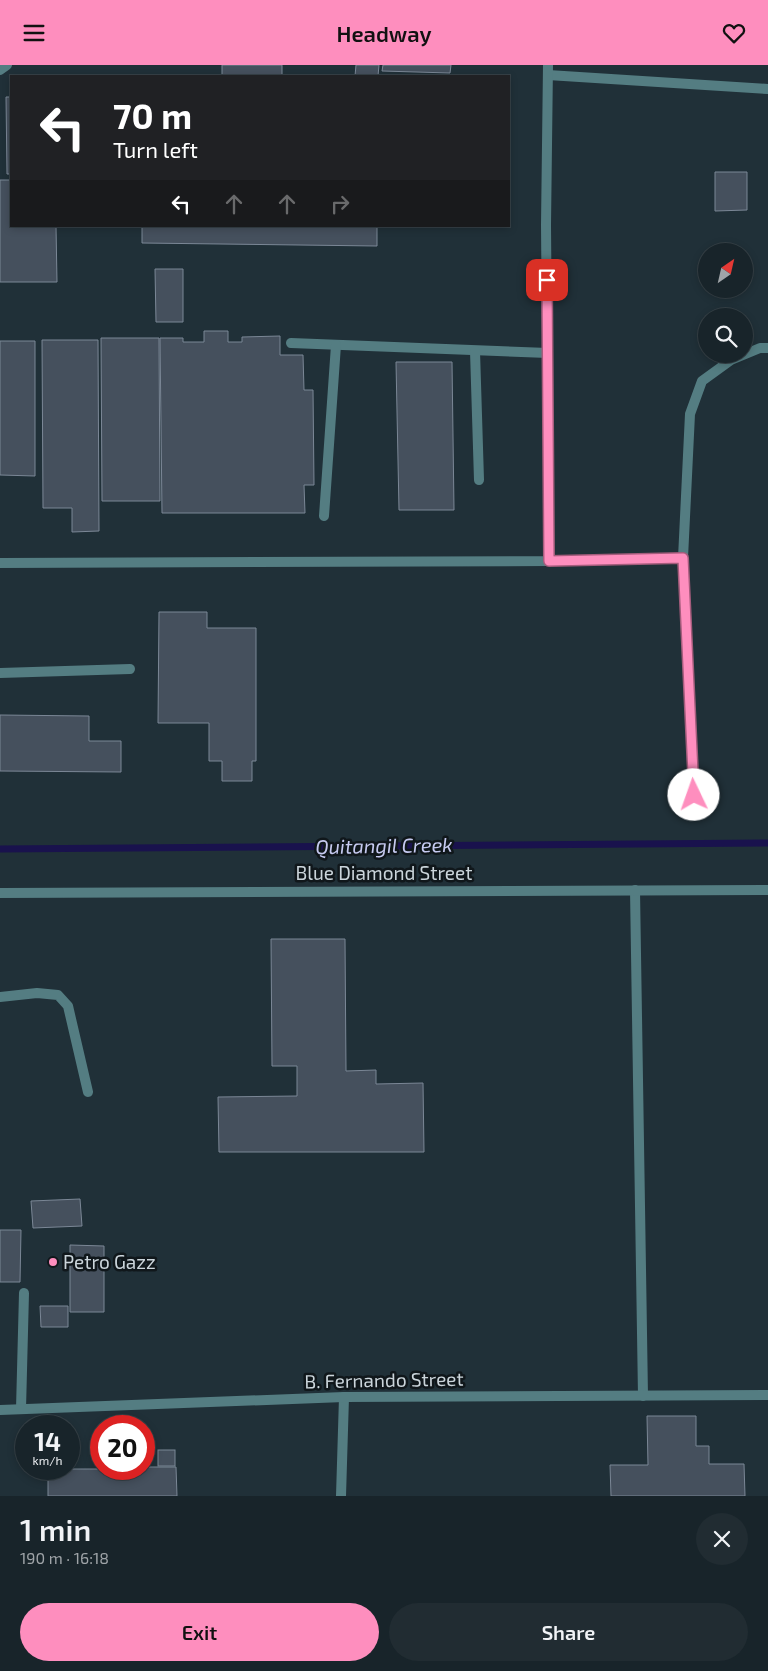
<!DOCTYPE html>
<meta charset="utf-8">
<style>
body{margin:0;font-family:"Exo 2",sans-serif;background:#212c32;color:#f1f3f6;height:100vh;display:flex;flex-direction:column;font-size:19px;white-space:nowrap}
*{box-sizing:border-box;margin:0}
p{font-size:16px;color:#9fa4a8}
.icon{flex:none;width:28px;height:28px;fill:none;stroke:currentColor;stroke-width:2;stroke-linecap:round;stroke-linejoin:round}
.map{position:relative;height:1431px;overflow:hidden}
.details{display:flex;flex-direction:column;background:#18242a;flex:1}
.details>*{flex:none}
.hud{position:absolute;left:10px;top:10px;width:500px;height:152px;border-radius:0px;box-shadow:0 2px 8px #0003,0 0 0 1px #364147;background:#202124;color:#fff;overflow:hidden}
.needle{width:32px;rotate:34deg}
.fabs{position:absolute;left:698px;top:178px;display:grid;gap:10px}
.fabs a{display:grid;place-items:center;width:55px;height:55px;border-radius:50%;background:#18242a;box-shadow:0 2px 8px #0003,0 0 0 1px #364147;font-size:25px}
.speed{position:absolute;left:15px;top:1350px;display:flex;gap:10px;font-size:25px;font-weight:700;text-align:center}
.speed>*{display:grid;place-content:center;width:65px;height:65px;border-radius:50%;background:#18242a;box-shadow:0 2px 8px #0003,0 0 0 1px #364147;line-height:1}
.speed small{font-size:12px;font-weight:400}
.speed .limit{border:8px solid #d22;background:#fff;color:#111}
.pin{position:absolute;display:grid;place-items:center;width:42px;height:42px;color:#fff;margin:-21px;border-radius:10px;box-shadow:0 2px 8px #0006}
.me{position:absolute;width:55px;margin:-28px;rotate:357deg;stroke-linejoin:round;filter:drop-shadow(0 0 4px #0008)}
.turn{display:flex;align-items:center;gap:18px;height:105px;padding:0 20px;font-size:22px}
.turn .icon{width:65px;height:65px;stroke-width:2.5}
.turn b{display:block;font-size:35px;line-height:42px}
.lanes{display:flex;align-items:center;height:48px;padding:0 20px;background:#0003;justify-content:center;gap:25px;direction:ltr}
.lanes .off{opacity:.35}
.round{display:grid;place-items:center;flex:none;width:52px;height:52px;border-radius:26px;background:#212c32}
.head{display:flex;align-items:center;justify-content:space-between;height:85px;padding:0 20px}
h1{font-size:30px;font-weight:600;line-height:38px}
.action{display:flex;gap:10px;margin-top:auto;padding:10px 20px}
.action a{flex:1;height:58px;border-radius:30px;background:#fe8ebe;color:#111;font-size:20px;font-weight:600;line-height:58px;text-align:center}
.action a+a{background:#212c32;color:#f1f3f6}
header{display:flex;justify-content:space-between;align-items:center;height:65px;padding:0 20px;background:#fe8ebe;color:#111;font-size:22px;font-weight:600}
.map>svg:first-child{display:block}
</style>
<header><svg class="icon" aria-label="menu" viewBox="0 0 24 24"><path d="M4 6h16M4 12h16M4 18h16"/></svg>Headway<svg class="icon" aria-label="heart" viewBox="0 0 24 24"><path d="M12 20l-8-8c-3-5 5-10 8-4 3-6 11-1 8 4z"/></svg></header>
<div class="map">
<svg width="768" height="1431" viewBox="0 0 768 1431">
<rect width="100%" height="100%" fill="#203038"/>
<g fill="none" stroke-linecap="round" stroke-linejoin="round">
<polyline stroke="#19124d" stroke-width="7" points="0,784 768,778"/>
</g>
<g fill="#45505d" stroke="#7b8796">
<rect x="222" y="0" width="60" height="11"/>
<polygon points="356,0 379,0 378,11 355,11"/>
<polygon points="383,0 451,0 450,8 382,6"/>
<polygon points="6,32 11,32 11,109 7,109"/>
<polygon points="715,107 747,107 747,145 715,146"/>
<polygon points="0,115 11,115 11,161 56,161 57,217 0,217"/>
<polygon points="142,161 377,161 377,181 142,178"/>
<polygon points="155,204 183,204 183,257 156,257"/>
<polygon points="204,266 228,266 228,277 242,277 242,272 280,271 280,290 303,290 304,325 313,325 314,420 304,420 305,448 162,448 160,273 183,273 183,277 204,277"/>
<polygon points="101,273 159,273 160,436 102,436"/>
<polygon points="42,275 98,275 99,466 72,467 72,443 43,443"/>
<polygon points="0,276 35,276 35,411 0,410"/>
<polygon points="396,297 452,297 454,445 399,445"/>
<polygon points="159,547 207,547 207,563 256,563 256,696 252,696 252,716 222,716 222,696 209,696 209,658 158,658"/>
<polygon points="0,650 89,651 89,676 121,676 121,707 0,706"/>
<polygon points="271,874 345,874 346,1006 376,1005 376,1019 423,1018 424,1087 219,1087 218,1032 297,1031 297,1001 272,1001"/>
<polygon points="80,1134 82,1161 33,1163 31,1136"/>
<polygon points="0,1165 21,1165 20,1217 0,1217"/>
<polygon points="70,1180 104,1181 104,1247 70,1247"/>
<polygon points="40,1241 68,1241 68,1262 41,1262"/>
<polygon points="647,1351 696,1351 696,1381 709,1381 709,1399 744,1399 745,1431 611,1431 610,1400 648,1400"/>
<rect x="158" y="1385" width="17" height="16"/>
<polygon points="144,1402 176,1402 177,1431 48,1431 48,1404 144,1404"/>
</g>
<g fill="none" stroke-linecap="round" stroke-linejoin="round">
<g stroke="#547d82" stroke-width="10">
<polyline points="0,5 7,0"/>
<polyline points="548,10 768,24"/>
<polyline points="291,278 548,288"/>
<polyline points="475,286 479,415"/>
<polyline points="324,451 336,280"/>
<polyline points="549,496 683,493"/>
<polyline points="0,498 549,496 546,160 548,0"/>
<polyline points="0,608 130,604"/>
<polyline points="694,730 683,493 690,349 702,316 731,295 760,283 768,283"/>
<polyline points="635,825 643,1331"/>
<polyline points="0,932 37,928 58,930 68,941 88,1027"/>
<polyline points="21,1344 24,1228"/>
<polyline points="341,1431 344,1332"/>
</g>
<g stroke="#547d82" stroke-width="10">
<polyline points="0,828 768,825"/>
<polyline points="0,1345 344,1332 768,1330"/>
</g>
</g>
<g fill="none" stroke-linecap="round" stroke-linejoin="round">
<defs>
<polyline id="route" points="547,215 549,496 683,493 694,730"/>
</defs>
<use href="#route" stroke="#a55c7c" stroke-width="12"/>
<use href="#route" stroke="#fe8ebe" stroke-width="9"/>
</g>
<circle fill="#fe8ebe" stroke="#10171b" stroke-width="2" cx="53" cy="1197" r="5"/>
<g text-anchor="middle" stroke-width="5" stroke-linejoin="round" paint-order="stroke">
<g font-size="19" fill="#cbd5db" stroke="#10171b">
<text x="384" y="815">Blue Diamond Street</text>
<text transform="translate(384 1315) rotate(-1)" y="7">B. Fernando Street</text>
</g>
<g font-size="19" fill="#cbd5db" stroke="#10171b" text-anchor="start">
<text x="63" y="1204">Petro Gazz</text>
</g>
<g font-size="20" font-style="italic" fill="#c6caf0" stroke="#10171b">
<text transform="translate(384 781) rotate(-1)" y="7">Quitangil Creek</text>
</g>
</g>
</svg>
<div class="fabs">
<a><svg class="needle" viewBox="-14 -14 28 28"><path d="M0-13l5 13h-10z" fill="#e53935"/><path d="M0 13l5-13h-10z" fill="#9fa4a8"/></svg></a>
<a><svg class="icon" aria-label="search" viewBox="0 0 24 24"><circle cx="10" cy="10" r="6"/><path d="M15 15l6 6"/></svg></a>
</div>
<div class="speed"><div>14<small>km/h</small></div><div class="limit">20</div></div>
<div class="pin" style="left:547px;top:215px;background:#d93025"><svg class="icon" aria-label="arrive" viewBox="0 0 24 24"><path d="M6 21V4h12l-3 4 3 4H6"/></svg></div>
<svg class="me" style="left:694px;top:730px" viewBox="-20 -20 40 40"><circle r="19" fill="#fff"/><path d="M0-13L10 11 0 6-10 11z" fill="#fe8ebe"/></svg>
<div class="hud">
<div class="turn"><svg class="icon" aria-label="left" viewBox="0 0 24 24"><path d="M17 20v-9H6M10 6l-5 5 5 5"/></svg><div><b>70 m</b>Turn left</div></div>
<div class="lanes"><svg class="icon" aria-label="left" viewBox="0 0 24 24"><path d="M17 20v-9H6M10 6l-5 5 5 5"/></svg><svg class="icon off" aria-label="ahead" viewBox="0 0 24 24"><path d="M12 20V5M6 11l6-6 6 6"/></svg><svg class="icon off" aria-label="ahead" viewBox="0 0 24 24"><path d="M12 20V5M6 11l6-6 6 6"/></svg><svg class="icon off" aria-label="right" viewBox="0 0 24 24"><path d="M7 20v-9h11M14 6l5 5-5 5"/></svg></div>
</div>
</div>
<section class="details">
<div class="head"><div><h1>1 min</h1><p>190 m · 16:18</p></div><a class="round"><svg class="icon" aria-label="close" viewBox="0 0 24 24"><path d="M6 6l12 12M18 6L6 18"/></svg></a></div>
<div class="action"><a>Exit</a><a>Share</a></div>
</section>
